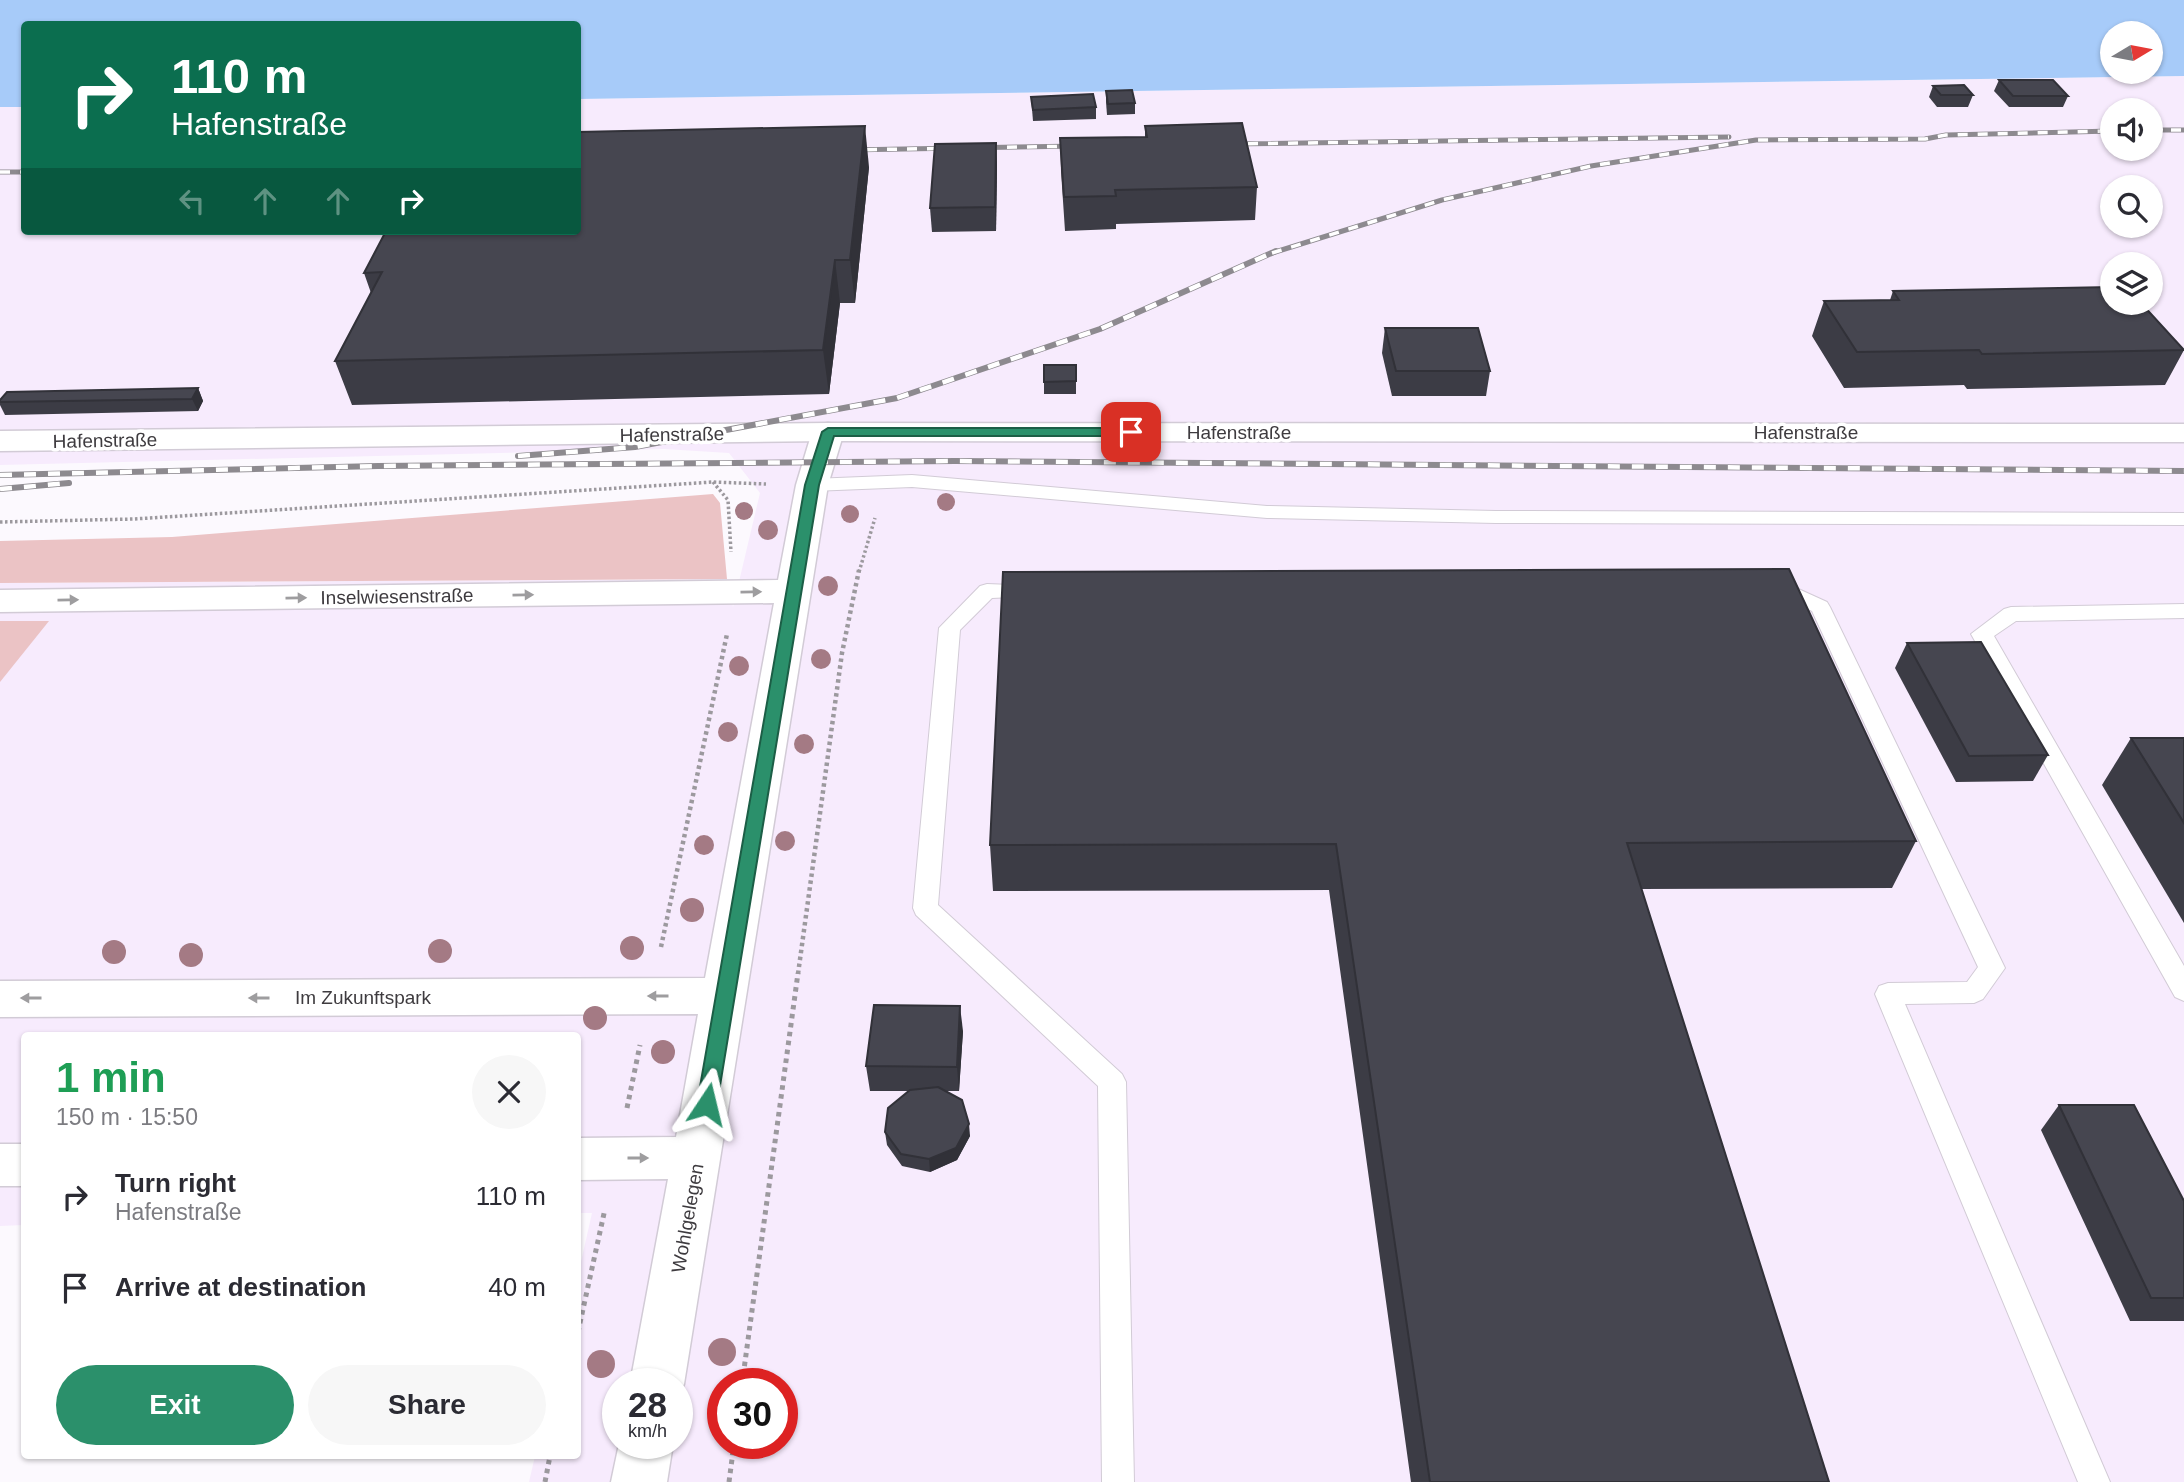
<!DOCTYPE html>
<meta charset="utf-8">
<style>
body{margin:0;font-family:Arial,sans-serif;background:#f7f7f7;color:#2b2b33;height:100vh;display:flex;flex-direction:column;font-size:26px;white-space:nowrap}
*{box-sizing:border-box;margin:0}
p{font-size:23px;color:#7c7c81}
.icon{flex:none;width:38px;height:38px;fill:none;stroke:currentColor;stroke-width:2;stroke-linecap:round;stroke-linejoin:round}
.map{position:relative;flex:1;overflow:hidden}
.side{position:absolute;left:21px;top:1032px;width:560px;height:427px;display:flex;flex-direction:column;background:#fff;border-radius:7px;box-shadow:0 2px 5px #0004}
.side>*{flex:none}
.banner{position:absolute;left:21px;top:21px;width:560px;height:214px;border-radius:7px;box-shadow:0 2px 5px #0004;background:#0b6e4f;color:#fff;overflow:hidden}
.needle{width:46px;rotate:80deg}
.controls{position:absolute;left:2100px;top:21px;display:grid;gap:14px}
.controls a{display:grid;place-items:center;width:63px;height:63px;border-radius:50%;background:#fff;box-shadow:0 2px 5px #0004;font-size:35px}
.speed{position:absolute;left:602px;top:1368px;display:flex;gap:14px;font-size:35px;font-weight:700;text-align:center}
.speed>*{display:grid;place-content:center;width:91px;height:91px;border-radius:50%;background:#fff;box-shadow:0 2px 5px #0004;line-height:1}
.speed small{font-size:18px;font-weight:400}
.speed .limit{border:10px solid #d22;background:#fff;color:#111}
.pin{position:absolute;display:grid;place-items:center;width:60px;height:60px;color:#fff;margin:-30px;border-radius:14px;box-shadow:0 4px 10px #0006}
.me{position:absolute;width:77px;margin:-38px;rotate:10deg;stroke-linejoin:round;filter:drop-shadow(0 0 5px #0008)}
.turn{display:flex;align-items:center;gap:24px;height:147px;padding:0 35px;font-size:32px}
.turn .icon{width:91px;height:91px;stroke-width:2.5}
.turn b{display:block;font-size:49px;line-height:60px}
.lanes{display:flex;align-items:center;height:66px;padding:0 35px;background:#0003;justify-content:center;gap:35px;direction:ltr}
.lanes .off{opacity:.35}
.round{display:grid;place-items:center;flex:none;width:74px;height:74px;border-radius:37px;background:#f7f7f7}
.overview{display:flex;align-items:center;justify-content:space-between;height:119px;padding:0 35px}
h1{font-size:42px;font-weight:700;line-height:52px;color:#1e9e55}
.cta{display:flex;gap:14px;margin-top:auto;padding:14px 35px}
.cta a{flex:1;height:80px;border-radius:42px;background:#2b906b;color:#fff;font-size:28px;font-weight:700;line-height:80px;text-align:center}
.cta a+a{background:#f7f7f7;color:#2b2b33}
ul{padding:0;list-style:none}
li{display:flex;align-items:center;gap:21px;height:91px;padding:0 35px}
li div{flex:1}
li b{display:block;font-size:26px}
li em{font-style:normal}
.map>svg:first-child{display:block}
</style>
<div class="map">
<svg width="2184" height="1482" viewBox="0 0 2184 1482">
<rect width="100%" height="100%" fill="#fcf9fe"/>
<path fill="#f7ebfd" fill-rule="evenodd" d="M2184 76V1482H529L535 1456H578V1275L592 1213H578V1036H24V1225L0 1226V583L727 579 733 607 760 493 729 453 664 449 0 465V107H24V231H578V99ZM2112 110H2151V149H2112ZM2112 187H2151V226H2112ZM2112 264H2151V303H2112ZM618 1384H677V1444H618ZM723 1384H782V1444H723Z"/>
<g fill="#ebc3c5">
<polygon points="713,494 720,503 727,579 0,583 0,541 172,537"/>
<polygon points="0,621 49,621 0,682"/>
</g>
<path fill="#a7cbf9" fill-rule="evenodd" d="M0 0H2184V76L578 99V24H24V107H0ZM2112 33H2151V72H2112Z"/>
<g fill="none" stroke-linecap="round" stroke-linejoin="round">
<defs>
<g id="lane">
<polygon points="912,475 1267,506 1496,511 2184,513 2184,525 1496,523 1267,518 912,487 812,491 802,485 812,479"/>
<polygon points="1783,582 1827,602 1830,607 2005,968 1983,999 1974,1003 1905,1004 2110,1482 2078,1482 1875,994 1879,986 1888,983 1967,982 1978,967 1812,611 1780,596 1768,594 1765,589 1768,584"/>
<polygon points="987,584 1038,586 1041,591 1038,596 992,598 960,630 938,905 1122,1074 1126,1082 1134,1482 1102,1482 1098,1086 916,915 913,908 939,628 980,586"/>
<polygon points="2184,604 2184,618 2016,621 1994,636 2184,966 2184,1001 2175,997 1971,634 2004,609 2011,607"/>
</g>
<g id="street">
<polygon points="828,423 839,425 844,432 828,485 684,1384 677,1399 677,1384 630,1384 668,1179 578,1180 578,1138 676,1137 698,1014 0,1017 0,981 705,978 774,603 0,612 0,590 778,580 796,485 812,432 817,425"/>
<rect x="0" y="1144" width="24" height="42"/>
<polygon points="619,1444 673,1444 667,1482 611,1482"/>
</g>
<polygon id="secondary" points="828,423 2184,424 2184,442 828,441 0,451 0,431"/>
</defs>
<use href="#lane" stroke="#d2cbd6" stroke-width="2"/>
<use href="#street" stroke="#d2cbd6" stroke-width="3"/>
<use href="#secondary" stroke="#d2cbd6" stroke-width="3"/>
<g stroke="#9c999e" stroke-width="3.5" stroke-dasharray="2.5 2.5" stroke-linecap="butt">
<polyline points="713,482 728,500 731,552"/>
<polyline points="0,522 134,519 713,482 766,484"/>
<polyline points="859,572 875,518"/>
</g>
<g stroke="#9c999e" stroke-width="4.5" stroke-dasharray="3.5 3.5" stroke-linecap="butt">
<polyline points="661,947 727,634"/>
<polyline points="798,974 842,653 859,570"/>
</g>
<g stroke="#9c999e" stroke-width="5" stroke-dasharray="4.5 4.5" stroke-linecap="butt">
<polyline points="627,1108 640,1045"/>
<polyline points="578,1332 605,1209"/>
<polyline points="742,1384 798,973"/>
<polyline points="545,1482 550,1456"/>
<polyline points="729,1482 734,1444"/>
</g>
<use href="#lane" fill="#fff" fill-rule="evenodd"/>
<use href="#street" fill="#fff" fill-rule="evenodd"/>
<use href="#secondary" fill="#fff" fill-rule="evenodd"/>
<defs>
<g id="rail-far1">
<polyline points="2151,130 2184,130"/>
<polyline points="1228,144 1729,137"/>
<polyline points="847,150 1081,146"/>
<polyline points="0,172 24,172"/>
<polyline points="1272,253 1442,200 1591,166 1756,140 1925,139 1946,135 2112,131"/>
</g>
<g id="rail">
<polyline points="518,456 635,447 897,398 1100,329 1276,251"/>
<polyline points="0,475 378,466 955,461 2184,471"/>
<polyline points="0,489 69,483"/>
</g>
</defs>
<use href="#rail-far1" stroke="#8d8a8f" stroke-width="5"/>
<use href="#rail" stroke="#8d8a8f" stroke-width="6"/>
<use href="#rail-far1" stroke="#fff" stroke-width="3.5" stroke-dasharray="10" stroke-linecap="butt"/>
<use href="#rail" stroke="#fff" stroke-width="4.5" stroke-dasharray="12" stroke-linecap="butt"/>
</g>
<g fill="#a47a84">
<circle cx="946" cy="502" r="9"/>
<circle cx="744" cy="511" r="9"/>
<circle cx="850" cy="514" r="9"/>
<circle cx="768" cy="530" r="10"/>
<circle cx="828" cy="586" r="10"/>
<circle cx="821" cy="659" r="10"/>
<circle cx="739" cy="666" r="10"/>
<circle cx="728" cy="732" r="10"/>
<circle cx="804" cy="744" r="10"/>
<circle cx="785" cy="841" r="10"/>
<circle cx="704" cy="845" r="10"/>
<circle cx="692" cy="910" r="12"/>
<circle cx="632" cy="948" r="12"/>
<circle cx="440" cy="951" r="12"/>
<circle cx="114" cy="952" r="12"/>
<circle cx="191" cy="955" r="12"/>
<circle cx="595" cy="1018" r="12"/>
<circle cx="663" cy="1052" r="12"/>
<circle cx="722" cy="1352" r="14"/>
<circle cx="601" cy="1364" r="14"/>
</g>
<g fill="#3c3c45">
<polygon points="1999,80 2068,96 2063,107 2009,107 1994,91"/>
<polygon points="1933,86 1973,95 1968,107 1937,107 1929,97"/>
<polygon points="1106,91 1135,103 1135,114 1107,115 1106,102"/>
<polygon points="1031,97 1096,107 1096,119 1033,121"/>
<polygon points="1145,126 1257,187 1255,220 1116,224 1116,229 1065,231 1061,171 1060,138 1145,137"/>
<polygon points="996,143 997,165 996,231 932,232 930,208"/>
<polygon points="869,167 855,303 840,303 829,394 352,405 335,361 371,293 364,273"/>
<polygon points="1893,291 2184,350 2165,385 1967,389 1964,385 1844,388 1812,336 1824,301 1890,300"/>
<polygon points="1385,328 1490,371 1486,396 1392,396 1382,353"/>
<polygon points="1076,365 1076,394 1044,394 1044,382"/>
<polygon points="198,388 203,401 198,411 5,415 0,405 0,400"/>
<polygon points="1907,643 2048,755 2033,781 1956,782 1895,668"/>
<polygon points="2131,738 2184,738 2184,923 2102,785"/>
<polygon points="1916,841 1892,888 1641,889 1829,1482 1411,1482 1329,890 993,891 990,845"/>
<polygon points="963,1031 959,1091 947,1091 970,1136 957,1160 930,1172 902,1166 887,1145 885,1132 908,1091 870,1091 866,1066"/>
<polygon points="2059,1105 2184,1201 2184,1321 2130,1321 2041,1130"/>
</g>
<g fill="#313138">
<polygon points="865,126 869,167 855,303 850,260"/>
<polygon points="996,143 997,165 996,231 995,207"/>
<polygon points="835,260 840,303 829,394 823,350"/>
<polygon points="198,388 203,401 198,411 192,399"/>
<polygon points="960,1006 963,1031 959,1091 957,1067"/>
<polygon points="969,1124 970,1136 957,1160 930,1172 929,1159"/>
</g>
<g fill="#464650" stroke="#313138" stroke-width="2">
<polygon points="1999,80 2053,80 2068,96 2013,96"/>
<polygon points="1964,85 1973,95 1941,95 1933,86"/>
<polygon points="1132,90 1135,103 1108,104 1106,91"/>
<polygon points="1093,94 1096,107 1033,110 1031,97"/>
<polygon points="1242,123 1257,187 1115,190 1116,196 1064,197 1060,138 1147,137 1145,126"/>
<polygon points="865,126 850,260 835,260 823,350 335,361 382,272 364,273 386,231 578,231 578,132"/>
<polygon points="996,143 995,207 930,208 935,144"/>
<polygon points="2112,287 2112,303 2141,303 2184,350 1982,354 1979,350 1857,352 1824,301 1899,300 1893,291"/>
<polygon points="1385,328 1478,328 1490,371 1396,371"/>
<polygon points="1044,365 1076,365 1076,381 1044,382"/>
<polygon points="198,388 192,399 0,402 0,400 7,392"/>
<polygon points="1789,569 1916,841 1627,843 1829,1482 1430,1482 1336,844 990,845 1003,572"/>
<polygon points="1981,642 2048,755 1969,756 1907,643"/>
<polygon points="2131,738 2184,738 2184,823"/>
<polygon points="874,1005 960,1006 957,1067 866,1066"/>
<polygon points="938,1087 962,1100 969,1124 956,1148 929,1159 901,1154 885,1132 888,1108 910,1090"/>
<polygon points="2059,1105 2134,1105 2184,1201 2184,1298 2151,1298"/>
</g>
<defs><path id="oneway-solid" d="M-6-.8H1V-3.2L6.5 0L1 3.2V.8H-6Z" transform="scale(1.75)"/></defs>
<g fill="#9e9d9f">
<use href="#oneway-solid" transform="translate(751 592) rotate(-1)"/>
<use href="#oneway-solid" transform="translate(523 595) rotate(-1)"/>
<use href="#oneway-solid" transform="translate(296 598) rotate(-1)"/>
<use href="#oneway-solid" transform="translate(68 600) rotate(-1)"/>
<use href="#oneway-solid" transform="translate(658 996) rotate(180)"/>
<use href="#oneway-solid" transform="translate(31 998) rotate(180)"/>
<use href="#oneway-solid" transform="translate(259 998) rotate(180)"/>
<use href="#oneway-solid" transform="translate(638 1158)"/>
</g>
<polygon fill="#2b906b" stroke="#1c5e46" stroke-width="2" points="828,428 1131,428 1137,432 1131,436 834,436 819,485 717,1104 714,1110 707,1113 700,1110 697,1104 805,485 822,432"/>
<g text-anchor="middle" stroke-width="7" stroke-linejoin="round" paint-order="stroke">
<g font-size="19" fill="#3e3b3f" stroke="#fff">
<text x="1239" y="439">Hafenstraße</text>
<text x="1806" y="439">Hafenstraße</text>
<text transform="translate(672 434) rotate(-1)" y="7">Hafenstraße</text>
<text transform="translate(105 440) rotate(-1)" y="7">Hafenstraße</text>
<text transform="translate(397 596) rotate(-1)" y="7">Inselwiesenstraße</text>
<text x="363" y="1004">Im Zukunftspark</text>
<text transform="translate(687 1218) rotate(-80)" y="7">Wohlgelegen</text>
</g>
</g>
</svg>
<div class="controls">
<a><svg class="needle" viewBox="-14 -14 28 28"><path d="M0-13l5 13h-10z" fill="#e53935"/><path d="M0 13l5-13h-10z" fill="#7c7c81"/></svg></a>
<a><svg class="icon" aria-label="sound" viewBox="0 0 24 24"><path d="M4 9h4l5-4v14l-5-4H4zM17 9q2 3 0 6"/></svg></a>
<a><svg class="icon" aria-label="search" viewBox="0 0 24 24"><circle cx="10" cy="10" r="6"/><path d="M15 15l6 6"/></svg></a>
<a><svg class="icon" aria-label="layers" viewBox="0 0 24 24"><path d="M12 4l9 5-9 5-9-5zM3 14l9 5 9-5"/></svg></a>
</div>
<div class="speed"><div>28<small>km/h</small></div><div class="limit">30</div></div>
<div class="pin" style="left:1131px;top:432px;background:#d93025"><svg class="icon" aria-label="arrive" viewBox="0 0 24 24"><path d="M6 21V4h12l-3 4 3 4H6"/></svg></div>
<svg class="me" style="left:707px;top:1104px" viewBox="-20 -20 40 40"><path d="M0-17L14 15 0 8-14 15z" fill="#2b906b" stroke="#fff" stroke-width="4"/></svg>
<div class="banner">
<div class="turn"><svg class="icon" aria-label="right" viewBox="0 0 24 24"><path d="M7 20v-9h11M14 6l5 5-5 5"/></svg><div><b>110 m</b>Hafenstraße</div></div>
<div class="lanes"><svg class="icon off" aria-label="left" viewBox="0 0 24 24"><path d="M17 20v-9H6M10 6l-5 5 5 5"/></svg><svg class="icon off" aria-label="ahead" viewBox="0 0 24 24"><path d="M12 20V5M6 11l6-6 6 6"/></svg><svg class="icon off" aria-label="ahead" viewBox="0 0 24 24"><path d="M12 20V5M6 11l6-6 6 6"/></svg><svg class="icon" aria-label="right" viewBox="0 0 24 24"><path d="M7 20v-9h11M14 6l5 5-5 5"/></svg></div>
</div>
<section class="side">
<div class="overview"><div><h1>1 min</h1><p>150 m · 15:50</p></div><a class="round"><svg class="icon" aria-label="close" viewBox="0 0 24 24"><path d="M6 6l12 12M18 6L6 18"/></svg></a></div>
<ul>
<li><svg class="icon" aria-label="right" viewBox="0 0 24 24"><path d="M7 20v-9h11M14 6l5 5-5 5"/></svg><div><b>Turn right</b><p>Hafenstraße</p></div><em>110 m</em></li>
<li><svg class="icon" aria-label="arrive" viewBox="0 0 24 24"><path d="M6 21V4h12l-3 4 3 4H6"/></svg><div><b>Arrive at destination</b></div><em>40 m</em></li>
</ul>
<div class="cta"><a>Exit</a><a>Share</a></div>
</section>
</div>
